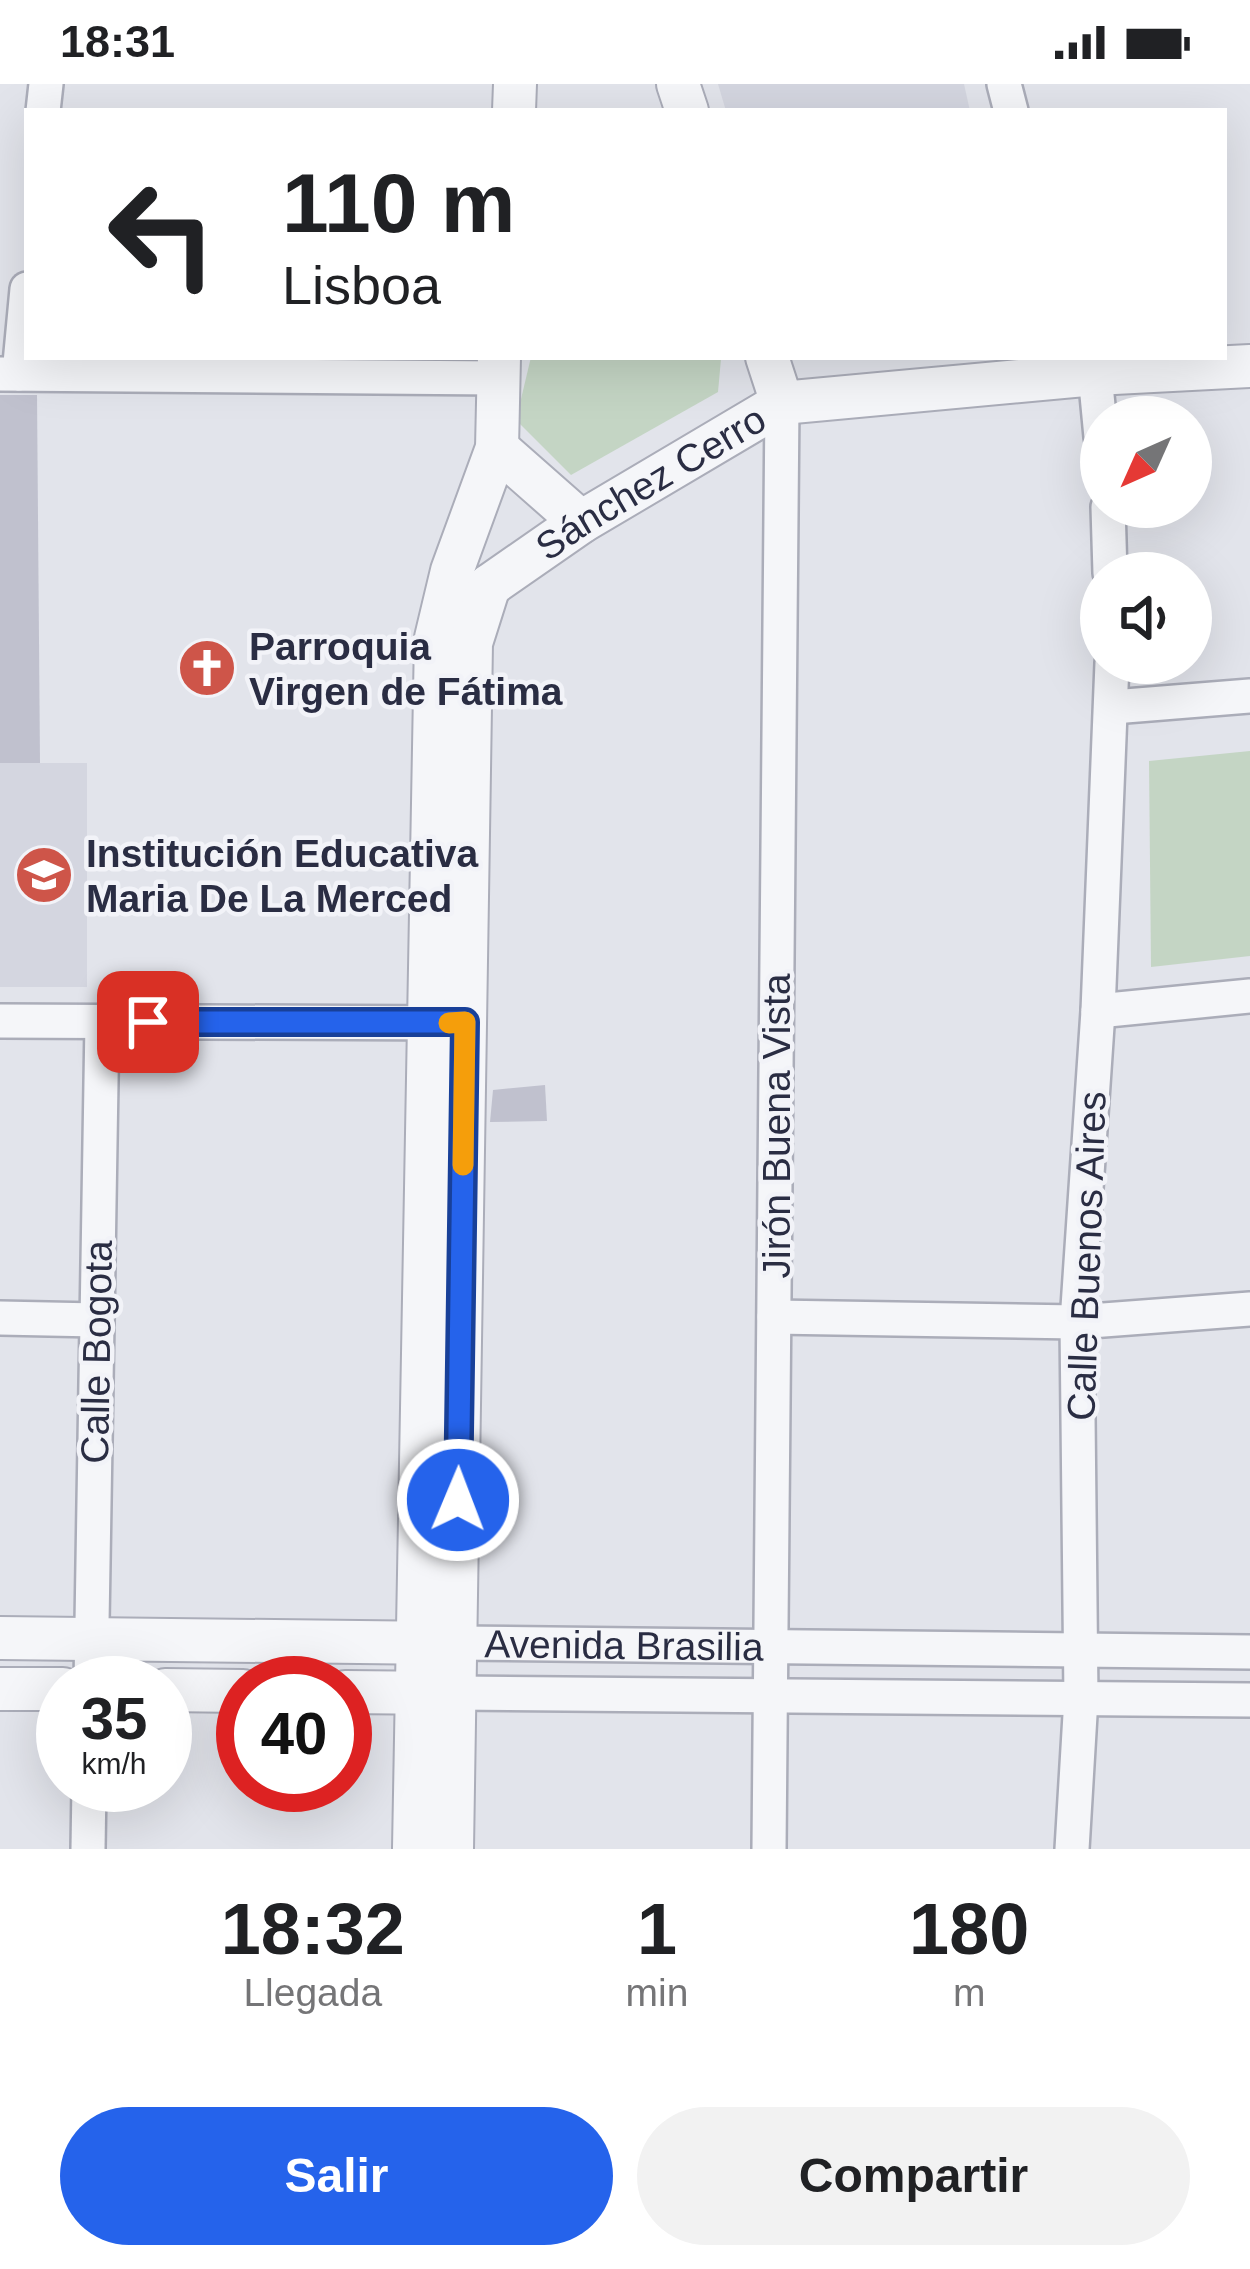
<!DOCTYPE html>
<html lang="es">
<meta charset="utf-8">
<style>
body{margin:0;font-family:Arial,sans-serif;background:#f2f2f2;color:#202124;height:100vh;display:flex;flex-direction:column;font-size:45px;white-space:nowrap}
*{box-sizing:border-box;margin:0}
p{font-size:39px;color:#757577}
.icon{flex:none;width:66px;height:66px;fill:none;stroke:currentColor;stroke-width:2;stroke-linecap:round;stroke-linejoin:round}
.map{position:relative;height:1765px;overflow:hidden}
.panel{display:flex;flex-direction:column;background:#fff;flex:1}
.panel>*{flex:none}
.guide{position:absolute;left:24px;top:24px;width:1203px;height:252px;border-radius:0px;box-shadow:0 12px 48px #0002;background:#fff;color:#202124;overflow:hidden}
.needle{width:78px;rotate:225deg}
.controls{position:absolute;left:1080px;top:312px;display:grid;gap:24px}
.controls a{display:grid;place-items:center;width:132px;height:132px;border-radius:50%;background:#fff;box-shadow:0 12px 48px #0002;font-size:60px}
.speed{position:absolute;left:36px;top:1572px;display:flex;gap:24px;font-size:60px;font-weight:700;text-align:center}
.speed>*{display:grid;place-content:center;width:156px;height:156px;border-radius:50%;background:#fff;box-shadow:0 12px 48px #0002;line-height:1}
.speed small{font-size:30px;font-weight:400}
.speed .limit{border:18px solid #d22;background:#fff;color:#111}
.pin{position:absolute;display:grid;place-items:center;width:102px;height:102px;color:#fff;margin:-51px;border-radius:24px;box-shadow:0 6px 18px #0006}
.me{position:absolute;width:132px;margin:-66px;rotate:1deg;stroke-linejoin:round;filter:drop-shadow(0 0 9px #0008)}
.turn{display:flex;align-items:center;gap:42px;height:252px;padding:0 60px;font-size:54px}
.turn .icon{width:156px;height:156px;stroke-width:2.5}
.turn b{display:block;font-size:84px;line-height:102px}
.eta{display:flex;justify-content:space-evenly;align-items:center;height:204px;text-align:center}
.eta b{font-size:72px;font-weight:700;line-height:84px}
.action{display:flex;gap:24px;margin-top:auto;padding:24px 60px}
.action a{flex:1;height:138px;border-radius:72px;background:#2563eb;color:#fff;font-size:48px;font-weight:700;line-height:138px;text-align:center}
.action a+a{background:#f2f2f2;color:#202124}
.status{display:flex;justify-content:space-between;align-items:center;height:84px;padding:0 60px;background:#fff;direction:ltr}
.status svg{height:33px;fill:currentColor}
.map>svg:first-child{display:block}
</style>
<div class="status"><b>18:31</b><svg viewBox="0 0 49 12"><path d="M0 12V9h3v3zM5 12V6h3v6zM10 12V3h3v9zM15 12V0h3v12zM26 1h20v11H26zM47 4h2v5h-2z"/></svg></div>
<div class="map">
<svg width="1250" height="1765" viewBox="0 0 1250 1765">
<rect width="100%" height="100%" fill="#e2e4eb"/>
<g fill="#d4d6e0">
<polygon points="718,0 964,0 970,27 726,27"/>
<rect x="0" y="679" width="87" height="224"/>
</g>
<g fill="#c4d5c4">
<polygon points="531,273 721,275 718,308 571,391 516,336"/>
<polygon points="1250,667 1250,872 1151,883 1149,677"/>
</g>
<g fill="#c0c1ce">
<polygon points="0,311 37,311 40,679 0,679"/>
<polygon points="545,1001 547,1037 490,1038 493,1006"/>
</g>
<g fill="none" stroke-linecap="round" stroke-linejoin="round">
<defs>
<g id="minor">
<polyline points="1004,0 1011,27"/>
<polyline points="43,27 46,0"/>
<polyline points="1088,273 1095,290 1101,353"/>
<polyline points="0,290 498,294"/>
<polyline points="19,290 27,205"/>
<polyline points="1108,423 1110,489"/>
<polyline points="1113,623 1250,612"/>
<polyline points="1098,927 1250,912"/>
<polyline points="0,937 454,939"/>
<polyline points="774,1233 1077,1238 1250,1225"/>
<polyline points="0,1234 97,1236"/>
<path id="s1" d="M456 1559 1250 1568"/>
<polyline points="91,1599 102,938"/>
<polyline points="455,1609 1250,1616"/>
<polyline points="88,1765 89,1701"/>
<polyline points="769,1765 782,319"/>
<polyline points="1072,1765 1081,1614 1077,1238 1098,927 1112,579"/>
</g>
<g id="tertiary">
<polyline points="678,0 687,27"/>
<polyline points="514,27 515,0"/>
<polyline points="767,273 782,319"/>
<polyline points="497,364 581,438"/>
<path id="s2" d="M489 502 581 438 782 319 1095 290 1250 282"/>
<polyline points="0,1554 443,1559"/>
<polyline points="0,1605 63,1605"/>
<polyline points="165,1606 243,1607"/>
<polyline points="345,1608 446,1609"/>
<polyline points="414,1765 436,554 452,487 497,364 499,273"/>
<polyline points="452,1765 471,559 489,502"/>
</g>
</defs>
<use href="#minor" stroke="#abadb9" stroke-width="38"/>
<use href="#tertiary" stroke="#abadb9" stroke-width="46"/>
<use href="#minor" stroke="#f5f6f9" stroke-width="33"/>
<use href="#tertiary" stroke="#f5f6f9" stroke-width="42"/>
</g>
<g fill="none" stroke-linecap="round" stroke-linejoin="round">
<defs>
<polyline id="route" points="148,938 465,938 458,1416"/>
</defs>
<use href="#route" stroke="#184099" stroke-width="30"/>
<use href="#route" stroke="#2563eb" stroke-width="21"/>
<polyline stroke="#f59e0b" stroke-width="21" points="449,939 465,938 463,1081"/>
</g>
<defs>
<symbol id="church-disc" viewBox="-11 -11 22 22"><circle r="9.5" fill="#ce5549" stroke="#f2f3f8"/><path d="M-1.2-6h2.4v3.5h3.3v2.4h-3.3V6h-2.4V-.1h-3.3v-2.4h3.3Z" fill="#fff"/></symbol>
<symbol id="school-disc" viewBox="-11 -11 22 22"><circle r="9.5" fill="#ce5549" stroke="#f2f3f8"/><path d="M0-5L7-2L0 1L-7-2ZM-4 1L0 2.5L4 1V4Q0 6-4 4Z" fill="#fff"/></symbol>
</defs>
<g fill-rule="evenodd">
<use href="#church-disc" x="174" y="551" width="66" height="66"/>
<use href="#school-disc" x="11" y="758" width="66" height="66"/>
</g>
<g text-anchor="middle" stroke-width="9" stroke-linejoin="round" paint-order="stroke">
<g font-size="39" fill="#2a2d43" stroke="#f2f3f8">
<text dy="14" stroke="none"><textPath href="#s2" startOffset="192">Sánchez Cerro</textPath></text>
<text transform="translate(776 1042) rotate(-90)" y="14">Jirón Buena Vista</text>
<text transform="translate(1086 1172) rotate(-88)" y="14">Calle Buenos Aires</text>
<text transform="translate(96 1268) rotate(-89)" y="14">Calle Bogota</text>
<text dy="14" stroke="none"><textPath href="#s1" startOffset="168">Avenida Brasilia</textPath></text>
</g>
<g font-size="39" font-weight="bold" fill="#2a2d43" stroke="#f2f3f8" text-anchor="start">
<text x="249" y="576">Parroquia<tspan x="249" dy="45">Virgen de Fátima</tspan></text>
<text x="86" y="783">Institución Educativa<tspan x="86" dy="45">Maria De La Merced</tspan></text>
</g>
</g>
</svg>
<div class="controls">
<a><svg class="needle" viewBox="-14 -14 28 28"><path d="M0-13l5 13h-10z" fill="#e53935"/><path d="M0 13l5-13h-10z" fill="#757577"/></svg></a>
<a><svg class="icon" aria-label="sound" viewBox="0 0 24 24"><path d="M4 9h4l5-4v14l-5-4H4zM17 9q2 3 0 6"/></svg></a>
</div>
<div class="speed"><div>35<small>km/h</small></div><div class="limit">40</div></div>
<div class="pin" style="left:148px;top:938px;background:#d93025"><svg class="icon" aria-label="arrive" viewBox="0 0 24 24"><path d="M6 21V4h12l-3 4 3 4H6"/></svg></div>
<svg class="me" style="left:458px;top:1416px" viewBox="-20 -20 40 40"><circle r="17" fill="#2563eb" stroke="#fff" stroke-width="3"/><path d="M0-11L8 9 0 5-8 9z" fill="#fff"/></svg>
<div class="guide">
<div class="turn"><svg class="icon" aria-label="left" viewBox="0 0 24 24"><path d="M17 20v-9H6M10 6l-5 5 5 5"/></svg><div><b>110 m</b>Lisboa</div></div>
</div>
</div>
<section class="panel">
<div class="eta">
<div><b>18:32</b><p>Llegada</p></div>
<div><b>1</b><p>min</p></div>
<div><b>180</b><p>m</p></div>
</div>
<div class="action"><a>Salir</a><a>Compartir</a></div>
</section>
